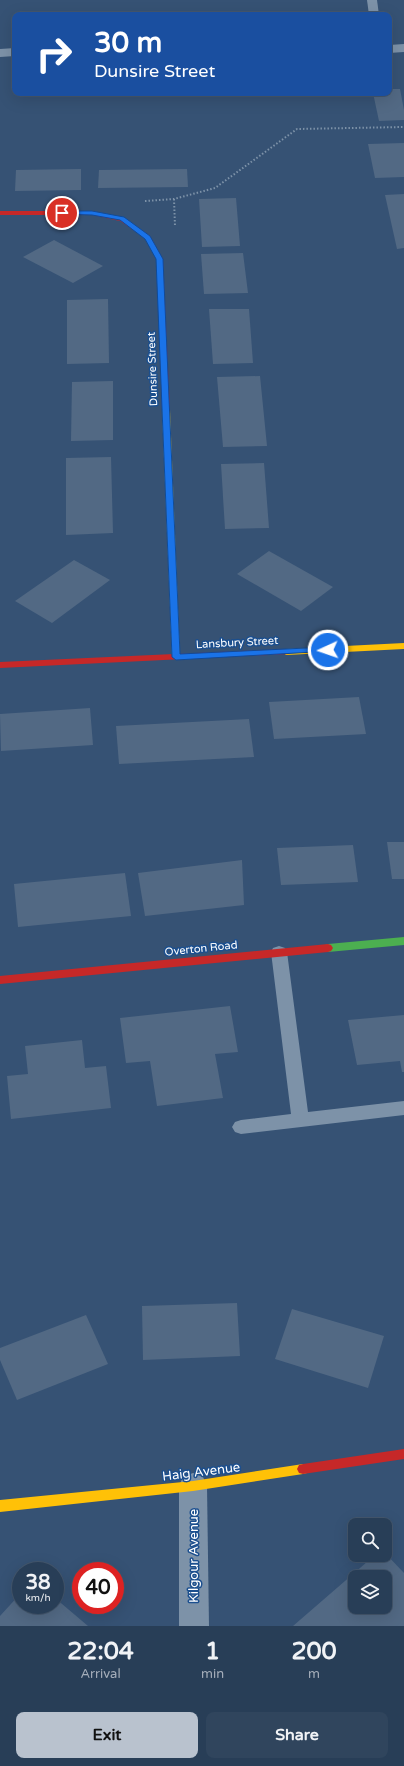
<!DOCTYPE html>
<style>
body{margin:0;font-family:"Varela Round",sans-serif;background:#30455d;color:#f1f3f6;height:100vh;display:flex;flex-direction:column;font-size:15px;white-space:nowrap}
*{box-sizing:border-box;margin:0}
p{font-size:13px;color:#a5aeba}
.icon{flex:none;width:22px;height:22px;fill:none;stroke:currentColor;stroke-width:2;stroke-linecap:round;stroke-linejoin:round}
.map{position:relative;height:1626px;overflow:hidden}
.details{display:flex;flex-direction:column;background:#283e57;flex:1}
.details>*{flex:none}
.top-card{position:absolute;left:12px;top:12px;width:380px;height:84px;border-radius:8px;box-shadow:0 4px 16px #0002,0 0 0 1px #44576d;background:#1a4fa0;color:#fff;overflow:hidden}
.buttons{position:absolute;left:348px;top:1518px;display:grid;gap:8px}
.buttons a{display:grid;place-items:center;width:44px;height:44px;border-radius:8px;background:#283e57;box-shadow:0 4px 16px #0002,0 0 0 1px #44576d;font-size:20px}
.speed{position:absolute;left:12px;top:1562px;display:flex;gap:8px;font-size:20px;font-weight:700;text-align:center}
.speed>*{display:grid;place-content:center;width:52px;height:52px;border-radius:50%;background:#283e57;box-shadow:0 4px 16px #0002,0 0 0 1px #44576d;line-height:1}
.speed small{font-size:10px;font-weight:400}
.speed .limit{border:6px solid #d22;background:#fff;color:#111}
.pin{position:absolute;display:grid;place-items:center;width:34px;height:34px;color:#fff;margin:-17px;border:2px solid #fff;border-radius:50%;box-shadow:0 1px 4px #0007}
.me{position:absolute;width:44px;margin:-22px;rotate:267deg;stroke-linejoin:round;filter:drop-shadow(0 0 3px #0008)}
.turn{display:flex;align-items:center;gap:14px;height:84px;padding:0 16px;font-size:18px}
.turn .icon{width:52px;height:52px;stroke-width:2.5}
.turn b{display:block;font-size:28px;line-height:34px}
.eta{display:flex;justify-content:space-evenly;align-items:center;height:68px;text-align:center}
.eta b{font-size:24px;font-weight:800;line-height:28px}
.button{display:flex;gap:8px;margin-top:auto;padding:8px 16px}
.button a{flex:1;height:46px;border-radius:8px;background:#b9c2ce;color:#111;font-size:16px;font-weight:800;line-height:46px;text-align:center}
.button a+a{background:#30455d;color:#f1f3f6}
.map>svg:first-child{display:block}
</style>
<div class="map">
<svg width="404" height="1626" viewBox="0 0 404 1626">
<rect width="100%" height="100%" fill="#365274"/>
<g fill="#526984" fill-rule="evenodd">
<polygon points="342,11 342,15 252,15 252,12"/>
<polygon points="125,13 125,15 50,15 50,14"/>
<polygon points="389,89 400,89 404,110 404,120 379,121 373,93 389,93"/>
<polygon points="404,143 404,177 375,178 368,144"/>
<polygon points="81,169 81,190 15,191 16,170"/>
<polygon points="187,169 188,187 98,188 99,170"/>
<polygon points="404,194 404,248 397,249 385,195"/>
<polygon points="236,198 240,246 202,247 199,199"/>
<polygon points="54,240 103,266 73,283 23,257"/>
<polygon points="243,253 248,293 204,294 201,254"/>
<polygon points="108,299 109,363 67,364 67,300"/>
<polygon points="209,309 249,309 253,363 213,364"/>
<polygon points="260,376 267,446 223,447 217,377"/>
<polygon points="113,381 113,440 71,441 72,382"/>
<polygon points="111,457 113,533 66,535 66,458"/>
<polygon points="264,463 269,528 225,529 221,464"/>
<polygon points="269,551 333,587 301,611 237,574"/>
<polygon points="74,560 110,580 52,623 15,601"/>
<polygon points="359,697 366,734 274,739 269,702"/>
<polygon points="90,708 93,745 1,751 0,714"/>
<polygon points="249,719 254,757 119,764 116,726"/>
<polygon points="387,842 404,842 404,879 392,879"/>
<polygon points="353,845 358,882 281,885 277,848"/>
<polygon points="242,860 244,905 145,916 138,873"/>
<polygon points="125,873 131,916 18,927 14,884"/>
<polygon points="230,1006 238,1052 215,1054 223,1098 157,1106 150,1061 126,1063 120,1018"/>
<polygon points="404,1015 404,1072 402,1072 400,1061 357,1065 348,1020"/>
<polygon points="82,1040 85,1068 106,1066 111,1108 11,1119 7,1076 28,1074 25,1046"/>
<polygon points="237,1303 240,1356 143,1360 142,1306"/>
<polygon points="292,1309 384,1336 368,1388 275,1359"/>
<polygon points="86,1315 108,1364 17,1400 0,1360 0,1348"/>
<path d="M385 1553 404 1573V1626H293L375 1555H385ZM355 1577H385V1607H355Z"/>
<polygon points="21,1593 21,1605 55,1605 55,1598 88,1626 0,1626 0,1616"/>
</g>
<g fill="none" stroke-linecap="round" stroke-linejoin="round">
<g stroke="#7d92a8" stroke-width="2" stroke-dasharray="1.5 2" stroke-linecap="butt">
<polyline points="174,199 175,226"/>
<polyline points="145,201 174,199 215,188 297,129 404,127"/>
</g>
<g fill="#7d92a8" fill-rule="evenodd">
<polygon points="367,0 377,0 379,15 369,15"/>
<polygon points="279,946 285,948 287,952 308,1112 404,1101 404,1115 241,1134 235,1132 232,1127 235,1122 241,1120 291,1114 271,952 273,948"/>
</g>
<g fill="#7d92a8" fill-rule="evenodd">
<polygon points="404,44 404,52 389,53 389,45"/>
<polygon points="15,48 15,56 0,57 0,49"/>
<polygon points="193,1473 203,1477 207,1486 209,1626 179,1626 179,1486 183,1477"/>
</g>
<polygon fill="#4caf50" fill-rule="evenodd" points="404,937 404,945 328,952 325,951 323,948 325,945 328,944"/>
<g fill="#ffc107" fill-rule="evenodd">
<polygon points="163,408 166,408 170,410 180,657 176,660 172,657 162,410"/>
<polygon points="404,643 404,649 286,655 282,652 286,649"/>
<polygon points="303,1464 307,1465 309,1469 307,1473 303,1474 193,1491 0,1512 0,1500 193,1481"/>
</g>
<g fill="#c62828" fill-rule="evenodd">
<polygon points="0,211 92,211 124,218 150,236 163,259 170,410 169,412 166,412 162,410 157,259 145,238 120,221 92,215 0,215"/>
<polygon points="286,649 290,652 289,654 0,668 0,662"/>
<polygon points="328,944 331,945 333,948 331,951 328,952 0,984 0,976"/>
<polygon points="404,1449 404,1459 303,1474 299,1473 297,1469 299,1465 303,1464"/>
</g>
</g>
<polygon fill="#1a73e8" stroke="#114b97" points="62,211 92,211 124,217 150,236 163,259 180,654 328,647 331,648 331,651 176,660 172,657 156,259 145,239 120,220 92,215 59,214 59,212"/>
<g text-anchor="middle" stroke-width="3" stroke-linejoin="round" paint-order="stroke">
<g font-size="11" fill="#fff" stroke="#1b4f8f">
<text transform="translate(152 369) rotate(-92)" y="4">Dunsire Street</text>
<text transform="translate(237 642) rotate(-3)" y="4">Lansbury Street</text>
<text transform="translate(201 948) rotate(-6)" y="4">Overton Road</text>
</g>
<g font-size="13" fill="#fff" stroke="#1b4f8f">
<text transform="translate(201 1471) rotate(-7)" y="5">Haig Avenue</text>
<text transform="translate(193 1556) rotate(-90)" y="5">Kilgour Avenue</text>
</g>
</g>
</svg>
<div class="buttons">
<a><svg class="icon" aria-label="search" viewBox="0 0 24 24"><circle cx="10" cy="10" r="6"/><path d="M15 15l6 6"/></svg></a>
<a><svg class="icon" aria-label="layers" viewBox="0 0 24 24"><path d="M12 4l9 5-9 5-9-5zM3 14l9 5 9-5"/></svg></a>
</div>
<div class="speed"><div>38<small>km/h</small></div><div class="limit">40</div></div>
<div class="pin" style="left:62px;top:213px;background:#d93025"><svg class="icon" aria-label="arrive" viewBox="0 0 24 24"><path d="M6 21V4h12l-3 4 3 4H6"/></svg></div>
<svg class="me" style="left:328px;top:650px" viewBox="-20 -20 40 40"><circle r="17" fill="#1a73e8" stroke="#fff" stroke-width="3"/><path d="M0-11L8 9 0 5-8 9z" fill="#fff"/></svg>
<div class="top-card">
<div class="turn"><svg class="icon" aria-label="right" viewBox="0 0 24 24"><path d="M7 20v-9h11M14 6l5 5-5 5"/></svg><div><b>30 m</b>Dunsire Street</div></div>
</div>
</div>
<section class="details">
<div class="eta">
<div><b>22:04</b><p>Arrival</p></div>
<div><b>1</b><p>min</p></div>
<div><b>200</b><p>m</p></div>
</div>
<div class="button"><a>Exit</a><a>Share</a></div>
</section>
